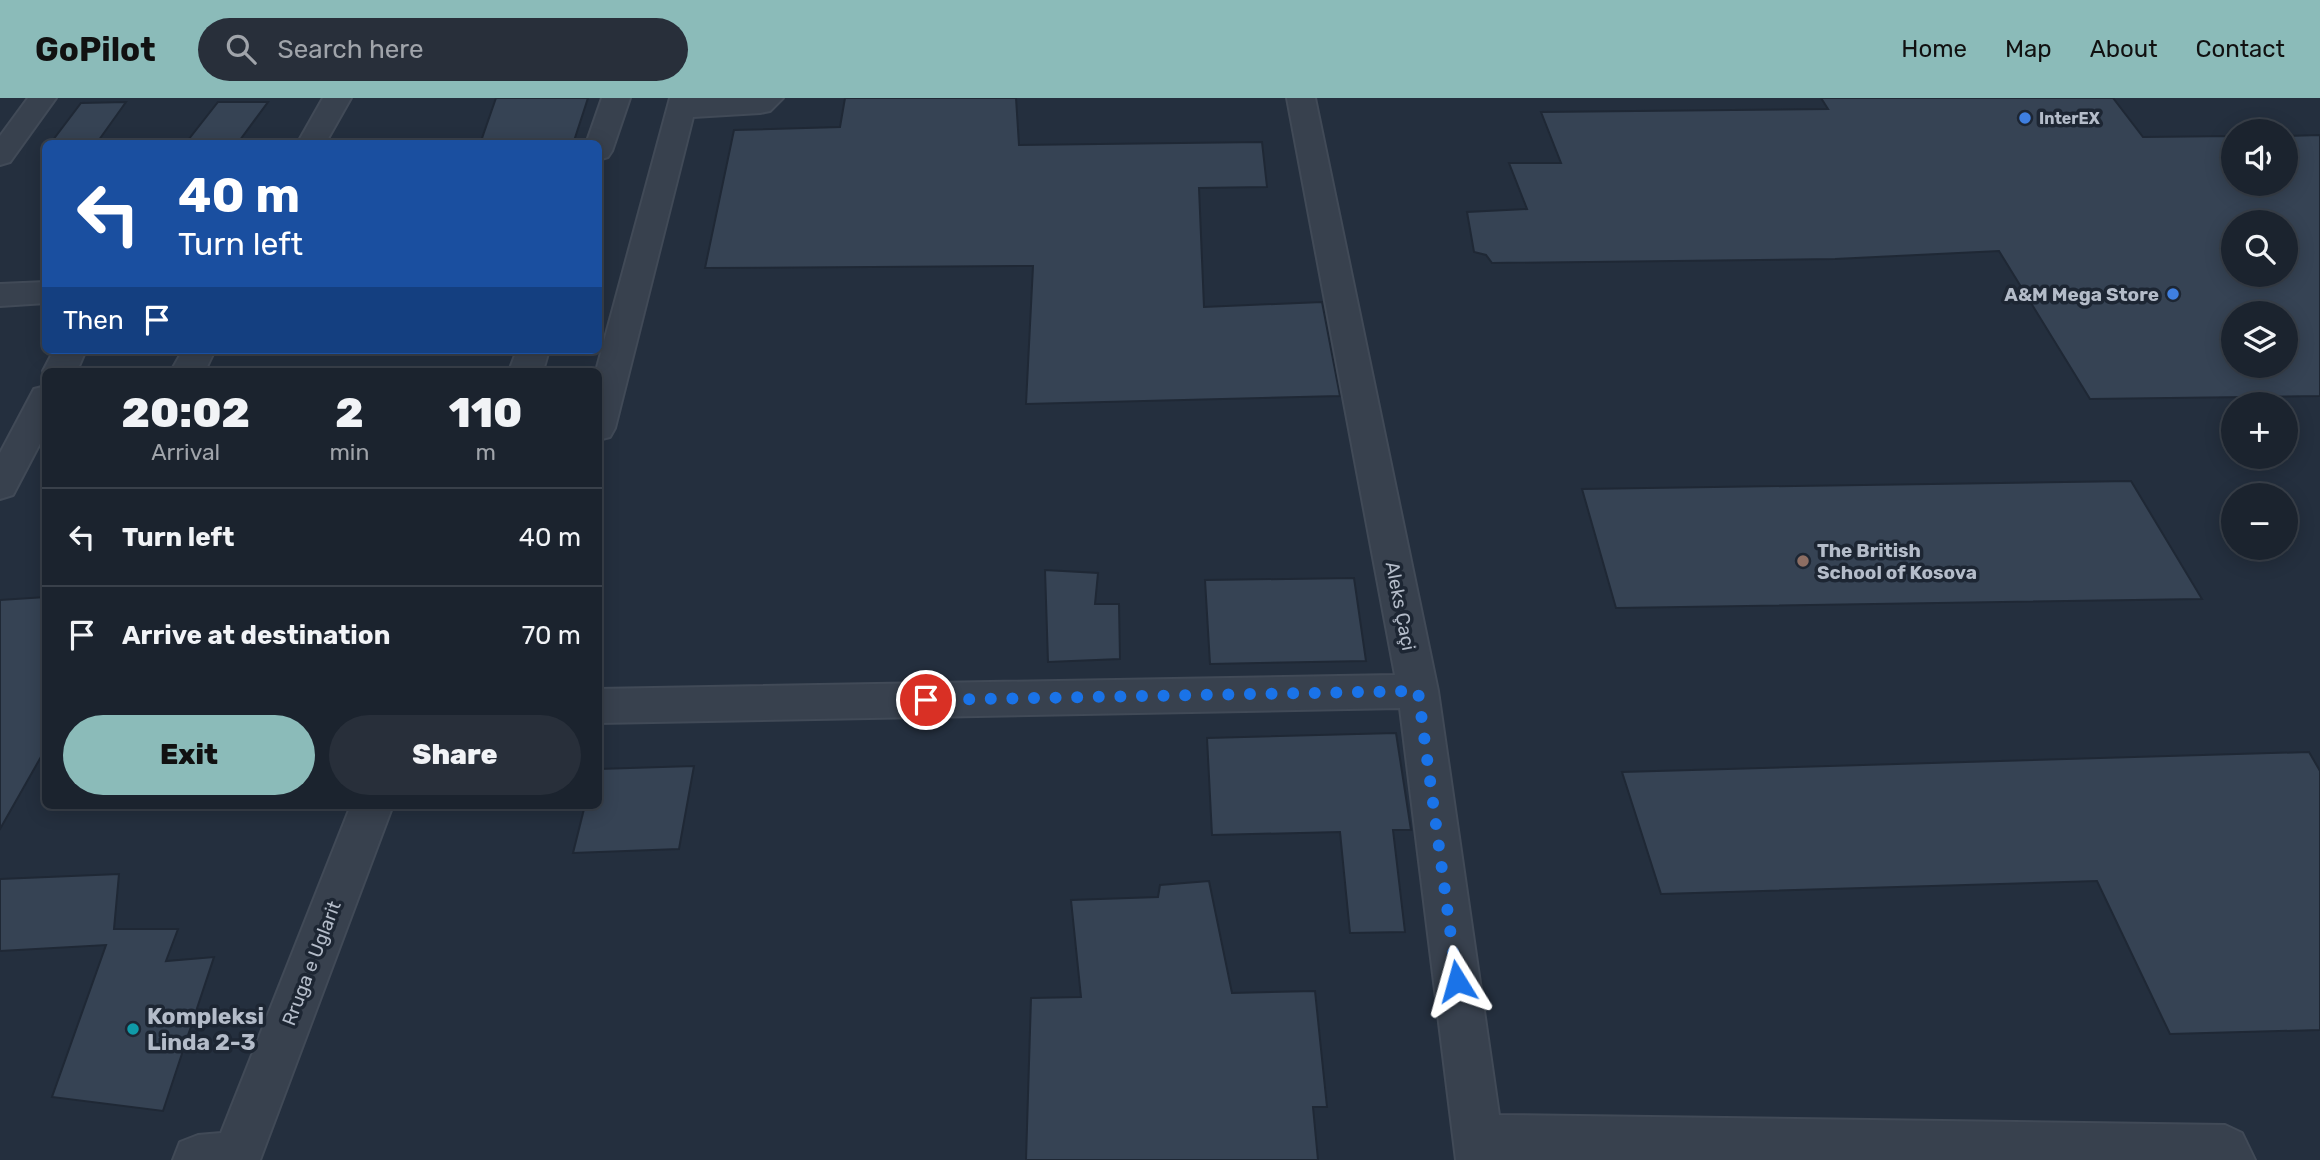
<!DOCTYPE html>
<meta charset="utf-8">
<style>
body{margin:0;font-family:Rubik,sans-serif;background:#282f3a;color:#f1f3f6;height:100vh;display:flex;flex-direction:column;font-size:26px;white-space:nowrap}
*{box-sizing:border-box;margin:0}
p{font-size:23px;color:#a0a4aa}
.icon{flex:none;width:38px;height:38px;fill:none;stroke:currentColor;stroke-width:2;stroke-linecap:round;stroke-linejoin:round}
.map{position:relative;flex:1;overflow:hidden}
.details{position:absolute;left:42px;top:270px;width:560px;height:441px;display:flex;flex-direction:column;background:#1b232e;border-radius:10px;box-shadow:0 4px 18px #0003,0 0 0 2px #39404a}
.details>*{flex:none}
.top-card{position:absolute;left:42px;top:42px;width:560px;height:214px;border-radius:10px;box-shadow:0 4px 18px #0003,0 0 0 2px #39404a;background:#1a4fa0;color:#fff;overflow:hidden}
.buttons{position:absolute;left:2221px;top:21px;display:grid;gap:14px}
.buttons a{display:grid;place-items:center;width:77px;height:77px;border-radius:50%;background:#1b232e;box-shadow:0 4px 18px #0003,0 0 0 2px #39404a;font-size:35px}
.pin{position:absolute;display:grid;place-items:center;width:60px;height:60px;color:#fff;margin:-30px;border:4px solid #fff;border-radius:50%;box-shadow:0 2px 7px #0007}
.me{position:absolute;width:77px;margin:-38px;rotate:352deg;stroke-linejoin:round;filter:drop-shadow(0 0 5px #0008)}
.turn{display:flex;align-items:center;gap:24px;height:147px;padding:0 21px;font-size:32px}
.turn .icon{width:91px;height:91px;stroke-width:2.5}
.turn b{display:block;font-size:49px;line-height:60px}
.then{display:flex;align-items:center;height:66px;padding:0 21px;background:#0003;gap:14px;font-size:26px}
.eta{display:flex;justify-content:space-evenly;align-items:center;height:119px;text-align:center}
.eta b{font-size:42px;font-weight:800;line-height:49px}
.button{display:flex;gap:14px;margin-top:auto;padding:14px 21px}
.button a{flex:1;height:80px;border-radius:42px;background:#8bbbb9;color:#111;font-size:28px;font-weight:800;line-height:80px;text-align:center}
.button a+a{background:#282f3a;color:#f1f3f6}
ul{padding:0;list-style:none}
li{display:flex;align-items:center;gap:21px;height:98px;padding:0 21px;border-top:2px solid #39404a}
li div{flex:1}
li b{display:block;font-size:26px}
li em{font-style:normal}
header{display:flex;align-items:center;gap:42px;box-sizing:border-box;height:98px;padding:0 35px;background:#8bbbb9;color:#111}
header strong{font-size:33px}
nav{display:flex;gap:38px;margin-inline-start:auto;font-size:24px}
.search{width:490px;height:63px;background:#282f3a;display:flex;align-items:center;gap:18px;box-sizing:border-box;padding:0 24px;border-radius:38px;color:#a0a4aa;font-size:26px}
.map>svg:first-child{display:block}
</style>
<header>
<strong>GoPilot</strong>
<div class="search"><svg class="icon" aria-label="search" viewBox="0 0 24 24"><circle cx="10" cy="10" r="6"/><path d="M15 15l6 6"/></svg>Search here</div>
<nav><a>Home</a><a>Map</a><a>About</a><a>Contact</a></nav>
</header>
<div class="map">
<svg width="2320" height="1062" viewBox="0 0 2320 1062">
<rect width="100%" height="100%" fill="#242f3e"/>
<g fill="#364354" stroke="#1f2835" stroke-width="2" fill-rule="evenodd">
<polygon points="496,0 588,0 573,46 480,46"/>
<polygon points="845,0 1016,0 1019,47 1262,44 1267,89 1199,90 1204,209 1322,204 1340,298 1026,306 1033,168 705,170 734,32 840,29"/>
<path d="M1821 0H2113L2143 39 2233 38V86H2286V38L2320 37V298L2090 301 1999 153 1835 161 1492 165 1486 157 1474 154 1467 114 1527 111 1509 65H1561L1541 14 1828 11ZM2233 124H2286V177H2233ZM2233 215H2286V268H2233Z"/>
<polygon points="126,4 96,46 50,46 81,5"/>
<polygon points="218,4 268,4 237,46 185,46"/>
<polygon points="2131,383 2202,501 1616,510 1582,391"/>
<polygon points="1045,472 1098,475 1095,506 1119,506 1120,561 1048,564"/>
<polygon points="1354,480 1366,563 1210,566 1205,482"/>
<polygon points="46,499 46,650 0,731 0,502"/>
<polygon points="1396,635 1411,732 1393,732 1405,834 1350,835 1340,734 1212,737 1207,640"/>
<polygon points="2309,654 2320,673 2320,932 2170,936 2097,783 1661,796 1622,674"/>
<polygon points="694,668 679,751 573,755 585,707 598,707 598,671"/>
<polygon points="119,776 114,831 178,831 166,863 214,859 163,1013 52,999 106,847 0,853 0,781"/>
<polygon points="1209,783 1232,895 1315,893 1327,1009 1313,1009 1318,1062 1026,1062 1031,900 1081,899 1071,802 1158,799 1160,787"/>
</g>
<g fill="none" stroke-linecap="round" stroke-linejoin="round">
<defs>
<g id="minor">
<polygon points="28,0 56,0 10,64 0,67 0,38"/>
<polygon points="323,0 351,0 325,46 297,46"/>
<polygon points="602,0 630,0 612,53 608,59 598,62 598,46 586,46"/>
<polygon points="670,0 783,0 770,13 760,15 693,19 615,330 610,339 598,342 598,273 596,273"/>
<polygon points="1287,0 1315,0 1438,593 1499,1017 2225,1027 2242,1035 2255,1062 1456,1062 1400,610 598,625 598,591 1395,577"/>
<polygon points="46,184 46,205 0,208 0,186"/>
<polygon points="54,252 86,252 77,273 46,273 46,276 43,273"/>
<polygon points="183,252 215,252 205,273 171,273"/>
<polygon points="517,252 549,252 543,273 509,273"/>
<polygon points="46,288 46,334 13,397 0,401 0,355 34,291"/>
<polygon points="351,707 393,707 260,1062 173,1062 180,1044 198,1037 221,1035"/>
</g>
</defs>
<use href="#minor" stroke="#414a57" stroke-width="4"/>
<use href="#minor" fill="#38414e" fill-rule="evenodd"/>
</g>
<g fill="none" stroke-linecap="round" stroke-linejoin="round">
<polyline stroke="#1a73e8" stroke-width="12" stroke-dasharray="0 21.6" points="926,602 1418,593 1457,883"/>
</g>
<g fill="#3f7fe0" stroke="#1d2633" stroke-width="2.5">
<circle cx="2025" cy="20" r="7"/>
<circle cx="2173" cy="196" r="7"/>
</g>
<circle fill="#8d6e63" stroke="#1d2633" stroke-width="2.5" cx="1803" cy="463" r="7"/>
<circle fill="#0f9aa8" stroke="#1d2633" stroke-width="2.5" cx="133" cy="931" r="7"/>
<g text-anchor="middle" stroke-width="7" stroke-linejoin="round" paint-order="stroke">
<g font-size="16" font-weight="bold" fill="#b4bcc9" stroke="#1d2633" text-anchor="start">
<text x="2039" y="26">InterEX</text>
</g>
<g font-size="19" font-weight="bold" fill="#b4bcc9" stroke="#1d2633" text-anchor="end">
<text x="2159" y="203">A&amp;M Mega Store</text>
<text x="1817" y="459" text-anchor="start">The British<tspan x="1817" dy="22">School of Kosova</tspan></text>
</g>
<g font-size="19" fill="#b4bcc9" stroke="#1d2633">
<text transform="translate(1401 508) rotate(79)" y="7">Aleks Çaçi</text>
<text transform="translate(311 865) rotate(-69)" y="7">Rruga e Uglarit</text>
</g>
<g font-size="23" font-weight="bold" fill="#b4bcc9" stroke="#1d2633" text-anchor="start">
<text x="147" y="926">Kompleksi<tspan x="147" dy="26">Linda 2-3</tspan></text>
</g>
</g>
</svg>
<div class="buttons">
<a><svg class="icon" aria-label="sound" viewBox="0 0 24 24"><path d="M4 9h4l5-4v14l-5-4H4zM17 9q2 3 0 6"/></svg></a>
<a><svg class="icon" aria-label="search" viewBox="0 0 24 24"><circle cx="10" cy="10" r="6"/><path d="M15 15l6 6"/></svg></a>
<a><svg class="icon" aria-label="layers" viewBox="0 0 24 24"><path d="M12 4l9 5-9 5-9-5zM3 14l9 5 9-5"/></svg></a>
<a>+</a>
<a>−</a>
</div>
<div class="pin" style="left:926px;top:602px;background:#d93025"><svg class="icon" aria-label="arrive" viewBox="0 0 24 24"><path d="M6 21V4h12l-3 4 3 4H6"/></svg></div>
<svg class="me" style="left:1457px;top:883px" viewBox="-20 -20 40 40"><path d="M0-17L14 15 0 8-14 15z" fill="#1a73e8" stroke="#fff" stroke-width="4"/></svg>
<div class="top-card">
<div class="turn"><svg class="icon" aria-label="left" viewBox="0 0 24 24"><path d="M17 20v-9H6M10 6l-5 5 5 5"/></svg><div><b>40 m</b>Turn left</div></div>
<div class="then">Then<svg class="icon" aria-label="arrive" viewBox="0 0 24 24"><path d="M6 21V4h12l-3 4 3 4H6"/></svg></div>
</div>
<section class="details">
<div class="eta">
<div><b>20:02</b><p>Arrival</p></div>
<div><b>2</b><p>min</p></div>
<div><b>110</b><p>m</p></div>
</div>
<ul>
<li><svg class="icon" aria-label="left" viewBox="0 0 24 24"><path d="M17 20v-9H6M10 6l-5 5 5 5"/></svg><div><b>Turn left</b></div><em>40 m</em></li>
<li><svg class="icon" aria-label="arrive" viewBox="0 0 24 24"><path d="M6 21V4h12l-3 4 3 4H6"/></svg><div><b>Arrive at destination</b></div><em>70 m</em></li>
</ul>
<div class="button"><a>Exit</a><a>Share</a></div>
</section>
</div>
